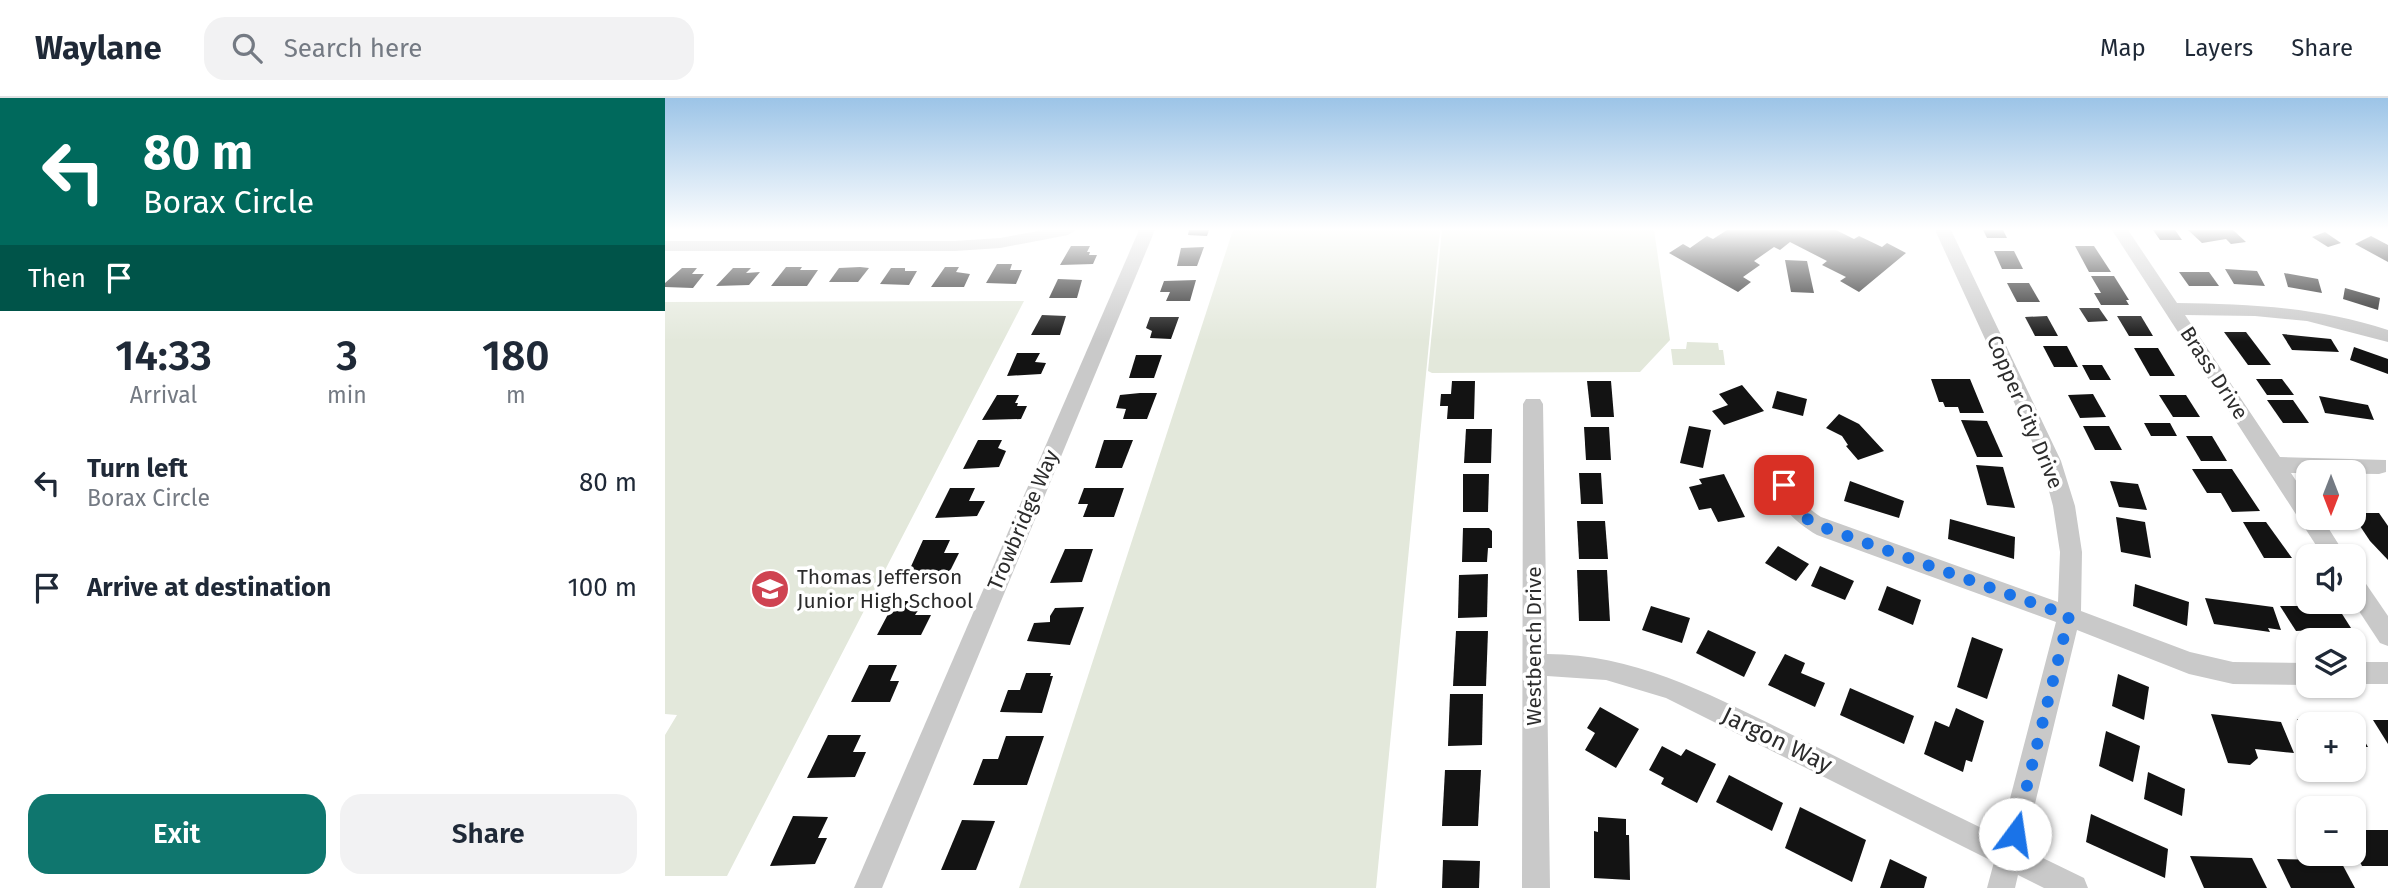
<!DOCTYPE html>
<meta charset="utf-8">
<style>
body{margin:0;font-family:"Fira Sans",sans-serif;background:#f2f2f3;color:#1f2937;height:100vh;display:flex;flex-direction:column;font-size:26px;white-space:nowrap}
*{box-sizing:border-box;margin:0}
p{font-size:23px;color:#747a83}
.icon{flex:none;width:38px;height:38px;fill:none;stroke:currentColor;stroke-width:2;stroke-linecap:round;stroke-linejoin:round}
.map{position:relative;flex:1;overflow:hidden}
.details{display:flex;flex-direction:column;background:#fff;width:665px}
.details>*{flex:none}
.top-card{background:#00695c;color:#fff;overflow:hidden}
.needle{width:46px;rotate:180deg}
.controls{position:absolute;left:1631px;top:362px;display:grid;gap:14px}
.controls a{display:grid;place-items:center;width:70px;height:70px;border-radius:14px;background:#fff;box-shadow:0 2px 5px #0004;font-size:35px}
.pin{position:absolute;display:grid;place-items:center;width:60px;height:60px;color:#fff;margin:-30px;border-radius:14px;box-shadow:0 4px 10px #0006}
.me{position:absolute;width:77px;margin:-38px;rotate:14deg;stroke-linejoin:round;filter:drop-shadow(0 0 5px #0008)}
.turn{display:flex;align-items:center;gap:24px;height:147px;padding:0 28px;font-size:32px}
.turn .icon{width:91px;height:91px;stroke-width:2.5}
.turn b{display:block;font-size:49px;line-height:60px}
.then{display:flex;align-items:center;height:66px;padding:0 28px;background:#0003;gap:14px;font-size:26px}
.eta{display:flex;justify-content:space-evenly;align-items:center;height:119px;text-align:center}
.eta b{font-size:42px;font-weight:600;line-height:49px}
.button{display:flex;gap:14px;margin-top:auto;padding:14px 28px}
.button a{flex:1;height:80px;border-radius:21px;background:#0f766e;color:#fff;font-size:28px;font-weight:600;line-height:80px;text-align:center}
.button a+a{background:#f2f2f3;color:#1f2937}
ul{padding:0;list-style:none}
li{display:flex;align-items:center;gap:21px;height:105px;padding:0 28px}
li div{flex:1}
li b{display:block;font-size:26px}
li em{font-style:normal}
header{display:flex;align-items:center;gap:42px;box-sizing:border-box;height:98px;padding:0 35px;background:#fff;border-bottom:2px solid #e0e1e3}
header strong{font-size:33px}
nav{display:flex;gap:38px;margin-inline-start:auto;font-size:24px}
.search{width:490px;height:63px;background:#f2f2f3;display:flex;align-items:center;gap:18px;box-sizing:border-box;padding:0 24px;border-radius:21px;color:#747a83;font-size:26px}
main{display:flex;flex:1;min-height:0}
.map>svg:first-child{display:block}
</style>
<header>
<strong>Waylane</strong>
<div class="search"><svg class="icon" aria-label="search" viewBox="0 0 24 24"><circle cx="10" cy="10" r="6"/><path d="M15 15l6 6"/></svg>Search here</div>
<nav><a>Map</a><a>Layers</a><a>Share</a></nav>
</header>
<main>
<section class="details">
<div class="top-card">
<div class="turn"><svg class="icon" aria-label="left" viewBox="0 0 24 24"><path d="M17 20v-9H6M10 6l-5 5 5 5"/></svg><div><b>80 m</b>Borax Circle</div></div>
<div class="then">Then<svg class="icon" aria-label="arrive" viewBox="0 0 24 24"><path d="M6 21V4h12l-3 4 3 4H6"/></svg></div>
</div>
<div class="eta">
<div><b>14:33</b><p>Arrival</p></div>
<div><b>3</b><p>min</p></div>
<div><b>180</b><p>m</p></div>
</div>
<ul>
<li><svg class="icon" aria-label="left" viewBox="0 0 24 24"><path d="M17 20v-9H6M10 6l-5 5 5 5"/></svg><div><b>Turn left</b><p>Borax Circle</p></div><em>80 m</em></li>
<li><svg class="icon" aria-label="arrive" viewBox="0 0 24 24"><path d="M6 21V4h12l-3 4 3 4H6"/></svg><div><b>Arrive at destination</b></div><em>100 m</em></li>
</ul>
<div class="button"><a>Exit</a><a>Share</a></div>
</section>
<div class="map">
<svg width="1723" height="790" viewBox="0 0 1723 790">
<rect width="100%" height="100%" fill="#fff"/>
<g fill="#e3e8db">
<polygon points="568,132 775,132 711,790 354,790"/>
<polygon points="777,132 989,132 1005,242 975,274 767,275 763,273"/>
<polygon points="359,203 62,778 0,778 0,637 12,617 0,616 0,204"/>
<polygon points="1022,244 1053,245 1054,252 1058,252 1060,267 1008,267 1006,251 1021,251"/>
</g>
<g fill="#131313">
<polygon points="524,132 544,132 542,138 523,137"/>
<polygon points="1062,132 1171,132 1189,141 1194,138 1217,149 1222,145 1241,155 1194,194 1175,183 1181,179 1157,167 1162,163 1125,144 1115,152 1109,149 1089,163 1095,167 1078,179 1086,184 1073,194 1004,155 1018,146 1025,150 1042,138 1048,141"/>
<polygon points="1318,132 1338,132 1342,140 1322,140"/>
<polygon points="1488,132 1510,132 1517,142 1495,142"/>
<polygon points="1523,132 1568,132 1581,144 1566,146 1561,141 1537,145"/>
<polygon points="1660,134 1676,145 1663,149 1647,139"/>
<polygon points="1706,138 1723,147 1723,164 1690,146"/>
<polygon points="406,148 425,148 422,154 425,154 424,157 432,157 428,166 395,167"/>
<polygon points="1410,148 1429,148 1446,174 1424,174"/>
<polygon points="539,149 532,168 512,168 516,150"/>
<polygon points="1329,153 1349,153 1358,171 1337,171"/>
<polygon points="1120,162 1142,163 1149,195 1126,194"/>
<polygon points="332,166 347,166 345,172 357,172 351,186 321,185"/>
<polygon points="121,169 137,169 135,172 153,172 142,188 106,188"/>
<polygon points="280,169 294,169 291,174 305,176 299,189 266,189"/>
<polygon points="17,170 32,170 27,176 39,176 28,190 0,189 0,185"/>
<polygon points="68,170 86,170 81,175 95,174 84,187 51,188"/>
<polygon points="174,170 195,169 204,170 193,184 164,184"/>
<polygon points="226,170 240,170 240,173 252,173 244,187 215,186"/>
<polygon points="1560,171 1592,173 1600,188 1569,186"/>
<polygon points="1514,174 1544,174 1554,188 1524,188"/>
<polygon points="1619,175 1653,181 1657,195 1623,189"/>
<polygon points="1426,178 1449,178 1464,202 1461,202 1464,207 1436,207 1429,195 1436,195"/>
<polygon points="393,181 417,182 412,200 384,200"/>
<polygon points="531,182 525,203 501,203 505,194 495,194 499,183"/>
<polygon points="1342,185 1364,185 1375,204 1352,204"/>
<polygon points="1680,190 1715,200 1713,212 1678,201"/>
<polygon points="1414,210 1434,210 1443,223 1423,224"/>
<polygon points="377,217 401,218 395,237 366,237"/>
<polygon points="1382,218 1393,238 1370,238 1360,219"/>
<polygon points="1452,218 1476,218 1488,238 1464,238"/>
<polygon points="485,219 514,219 506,241 485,240 487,233 481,230"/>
<polygon points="1559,234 1581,234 1606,267 1583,267"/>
<polygon points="1617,236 1666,241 1674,254 1627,252"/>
<polygon points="1378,248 1402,248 1413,269 1389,269"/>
<polygon points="1689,249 1723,261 1723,276 1685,262"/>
<polygon points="1469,250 1493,250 1510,278 1485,278"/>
<polygon points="352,255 375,255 370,264 381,265 376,276 342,278"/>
<polygon points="471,257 497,257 489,280 464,280"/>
<polygon points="1417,267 1437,267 1446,282 1425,282"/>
<polygon points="1266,281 1305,281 1319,315 1295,315 1293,309 1280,309 1278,304 1274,304"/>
<polygon points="1591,281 1617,281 1629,297 1602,297"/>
<polygon points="787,283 810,283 809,321 782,321 783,308 775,308 776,296 786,296"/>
<polygon points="922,283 946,283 949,319 926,319"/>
<polygon points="1077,287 1099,313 1059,327 1047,313 1063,307 1054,296"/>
<polygon points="1112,293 1142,301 1138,318 1107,310"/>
<polygon points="475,295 492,295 482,321 458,321 461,311 451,310 455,297"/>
<polygon points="1428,296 1441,319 1415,320 1403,297"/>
<polygon points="332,297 354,297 350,305 353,305 352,308 362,308 356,321 317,322"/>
<polygon points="1494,297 1521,297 1535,319 1508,319"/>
<polygon points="1654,298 1703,307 1709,322 1660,315"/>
<polygon points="1602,302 1628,302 1644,325 1618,325"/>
<polygon points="1174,316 1194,326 1219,353 1193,362 1181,348 1183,347 1177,338 1161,330"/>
<polygon points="1296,322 1322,323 1338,359 1312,359"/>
<polygon points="1479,325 1505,325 1512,338 1486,338"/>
<polygon points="1024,328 1046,332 1038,370 1015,365"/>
<polygon points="1418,328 1444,328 1457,352 1430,352"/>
<polygon points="919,329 944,329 946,362 921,362"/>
<polygon points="801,331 827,331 826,365 799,365"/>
<polygon points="1521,338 1547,338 1562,363 1536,363"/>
<polygon points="313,342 337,342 333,350 341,353 334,369 298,371"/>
<polygon points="439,342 468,342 457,370 430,370"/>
<polygon points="1311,367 1338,369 1350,410 1322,407"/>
<polygon points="1527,371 1567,371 1595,413 1567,414 1556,395 1542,395"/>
<polygon points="914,375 936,375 938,406 916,406"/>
<polygon points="798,376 824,376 823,414 798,414"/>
<polygon points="1059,376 1080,419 1053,424 1046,410 1034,412 1024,389 1037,386 1034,381"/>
<polygon points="1185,383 1239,403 1234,420 1179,403"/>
<polygon points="1445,383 1473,386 1482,412 1454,409"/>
<polygon points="285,390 310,390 304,403 320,403 312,418 270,420"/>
<polygon points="419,390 459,390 449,419 418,419 423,406 413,406"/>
<polygon points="1689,415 1714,415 1723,428 1723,462 1705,443 1689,419"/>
<polygon points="1451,419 1480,424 1486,460 1456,454"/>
<polygon points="1285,421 1350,439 1349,461 1283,441"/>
<polygon points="912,423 940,423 943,461 914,461"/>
<polygon points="1578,424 1601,424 1627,460 1599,460"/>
<polygon points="798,430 824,430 827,433 827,450 823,450 822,464 797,464"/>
<polygon points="258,442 285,442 279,455 294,455 285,473 243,475"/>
<polygon points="1113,448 1144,466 1131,483 1100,465"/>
<polygon points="400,451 428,451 417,484 385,485"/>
<polygon points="1155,468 1189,483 1180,502 1146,488"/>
<polygon points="912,472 942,472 945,523 914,523"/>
<polygon points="823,476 822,519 793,520 794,477"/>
<polygon points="1470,486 1524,504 1522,528 1468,508"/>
<polygon points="1222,488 1256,502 1248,527 1213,512"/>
<polygon points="1540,500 1608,509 1616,532 1603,530 1605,534 1549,526"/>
<polygon points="230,503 256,503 258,505 250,517 266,517 256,537 212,537"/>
<polygon points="986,508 1025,520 1017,545 977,532"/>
<polygon points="1615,508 1672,508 1686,530 1631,533"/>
<polygon points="419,509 405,547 362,543 369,525 385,524 385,518 390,510"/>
<polygon points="1043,532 1091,554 1079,579 1031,555"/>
<polygon points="791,533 823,533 821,588 788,588"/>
<polygon points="1307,539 1338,551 1322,601 1292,589"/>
<polygon points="1120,556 1140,565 1136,575 1160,585 1150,609 1103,587"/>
<polygon points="204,567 232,567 225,583 234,583 225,604 186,604"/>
<polygon points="361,575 386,575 385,578 388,578 377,615 335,614 343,592 355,592"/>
<polygon points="1453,576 1484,589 1479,622 1447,608"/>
<polygon points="1185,590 1249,618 1239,646 1175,617"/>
<polygon points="785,596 818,596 817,647 783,648"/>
<polygon points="935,609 974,631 951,670 920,652 930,635 922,630"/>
<polygon points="1291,610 1319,623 1307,664 1301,662 1298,674 1259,656 1270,623 1284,629"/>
<polygon points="1546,616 1616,624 1629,655 1590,651 1593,660 1585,667 1563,665"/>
<polygon points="1632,621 1688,623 1703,649 1691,649 1693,653 1689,653 1689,626 1643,626 1643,641"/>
<polygon points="1708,622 1723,622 1723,646"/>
<polygon points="1441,633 1475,648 1468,684 1434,668"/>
<polygon points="163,637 196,637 188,654 201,654 190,679 142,680"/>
<polygon points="341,638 379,638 362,687 308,687 318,661 333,661"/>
<polygon points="997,648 1016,658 1021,651 1051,666 1032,705 996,686 999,680 984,672"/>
<polygon points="780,672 816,672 813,728 777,728"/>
<polygon points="1483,674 1520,691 1517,718 1479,701"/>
<polygon points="1064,677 1118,705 1107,733 1051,704"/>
<polygon points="1135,709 1201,742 1187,784 1120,750"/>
<polygon points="1426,716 1503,751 1500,780 1421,744"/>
<polygon points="128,718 163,719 153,740 162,740 150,766 105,768"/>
<polygon points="933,719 961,721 961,737 964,737 965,782 929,780 929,733 933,734"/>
<polygon points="297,722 330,723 311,772 276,772"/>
<polygon points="1689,732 1723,732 1723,768 1697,768 1689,752"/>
<polygon points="1525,758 1587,760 1602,790 1539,790"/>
<polygon points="1225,761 1262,779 1259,790 1215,790"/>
<polygon points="1612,761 1675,762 1690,790 1626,790"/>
<polygon points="778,762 815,763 814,790 777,790"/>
</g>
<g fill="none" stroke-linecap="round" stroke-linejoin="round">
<g fill="#c9c9c9" fill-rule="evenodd">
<polygon points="378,132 411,132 403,137 335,150 290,153 0,153 0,143 290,143 335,140"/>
<polygon points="474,132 490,132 217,790 189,790"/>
<path d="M1270 132H1286L1396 363 1410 408 1417 454 1416 513 1525 554 1568 564 1643 565V587L1568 586 1524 576 1412 532 1359 751 1419 780 1423 790H1379L1353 777 1350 790H1322L1329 764 1001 600 941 582 882 578 885 790H857L858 306 861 301H875L878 306 882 556C976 556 1055 602 1138 642 1203 675 1269 707 1335 739L1391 524 1152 437C1126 422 1095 393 1114 360L1121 357 1128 360C1132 366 1131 369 1131 376 1130 398 1138 407 1156 419L1393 504 1395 454 1388 408 1376 363Z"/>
<path d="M1447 132H1463L1512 205C1585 206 1653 209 1723 232V244L1642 223 1590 218 1520 217 1615 359 1721 362V374L1714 376 1626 375 1643 401V420H1657L1681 458H1658Z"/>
<polygon points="1689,478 1697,480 1723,518 1723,548 1715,545 1688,504"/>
<rect x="1689" y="564" width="34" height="22"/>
</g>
</g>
<linearGradient id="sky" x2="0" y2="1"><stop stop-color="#9cc4e7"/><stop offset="0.54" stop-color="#fff"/><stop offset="1" stop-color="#fff" stop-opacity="0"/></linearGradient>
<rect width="1723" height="243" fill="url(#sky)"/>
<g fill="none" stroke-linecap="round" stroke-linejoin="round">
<path stroke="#1a73e8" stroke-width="12" stroke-dasharray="0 21.6" d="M1119 387C1122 411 1140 421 1160 430L1404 518 1350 736"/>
</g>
<defs>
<symbol id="school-disc" viewBox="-11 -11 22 22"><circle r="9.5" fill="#cf4351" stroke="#fff"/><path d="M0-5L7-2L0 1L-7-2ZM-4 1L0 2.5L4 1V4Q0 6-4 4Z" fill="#fff"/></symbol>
</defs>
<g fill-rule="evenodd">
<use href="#school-disc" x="83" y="469" width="44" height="44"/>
</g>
<g text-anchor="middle" stroke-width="7" stroke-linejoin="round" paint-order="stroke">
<g font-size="21" fill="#2c2c2c" stroke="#fff">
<text transform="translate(1549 275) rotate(57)" y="7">Brass Drive</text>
<text transform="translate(1360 314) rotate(67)" y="7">Copper City Drive</text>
<text transform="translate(358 422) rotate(-67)" y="7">Trowbridge Way</text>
<text transform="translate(869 548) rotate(-90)" y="7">Westbench Drive</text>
</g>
<g font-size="21" fill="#2c2c2c" stroke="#fff" text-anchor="start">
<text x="132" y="486">Thomas Jefferson<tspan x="132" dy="24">Junior High School</tspan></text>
</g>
<g font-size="24" fill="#2c2c2c" stroke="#fff">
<text transform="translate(1112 642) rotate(26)" y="8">Jargon Way</text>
</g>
</g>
</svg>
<div class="controls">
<a><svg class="needle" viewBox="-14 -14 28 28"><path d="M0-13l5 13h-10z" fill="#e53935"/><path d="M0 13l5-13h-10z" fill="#747a83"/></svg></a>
<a><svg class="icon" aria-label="sound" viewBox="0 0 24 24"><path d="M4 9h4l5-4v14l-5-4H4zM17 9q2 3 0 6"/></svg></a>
<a><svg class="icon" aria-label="layers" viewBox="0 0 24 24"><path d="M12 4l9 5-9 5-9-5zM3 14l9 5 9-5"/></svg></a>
<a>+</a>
<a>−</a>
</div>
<div class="pin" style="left:1119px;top:387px;background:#d93025"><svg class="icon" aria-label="arrive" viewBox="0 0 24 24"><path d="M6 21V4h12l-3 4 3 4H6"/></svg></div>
<svg class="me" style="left:1350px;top:736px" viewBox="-20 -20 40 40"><circle r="19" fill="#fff"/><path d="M0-13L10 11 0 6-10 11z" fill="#1a73e8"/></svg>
</div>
</main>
